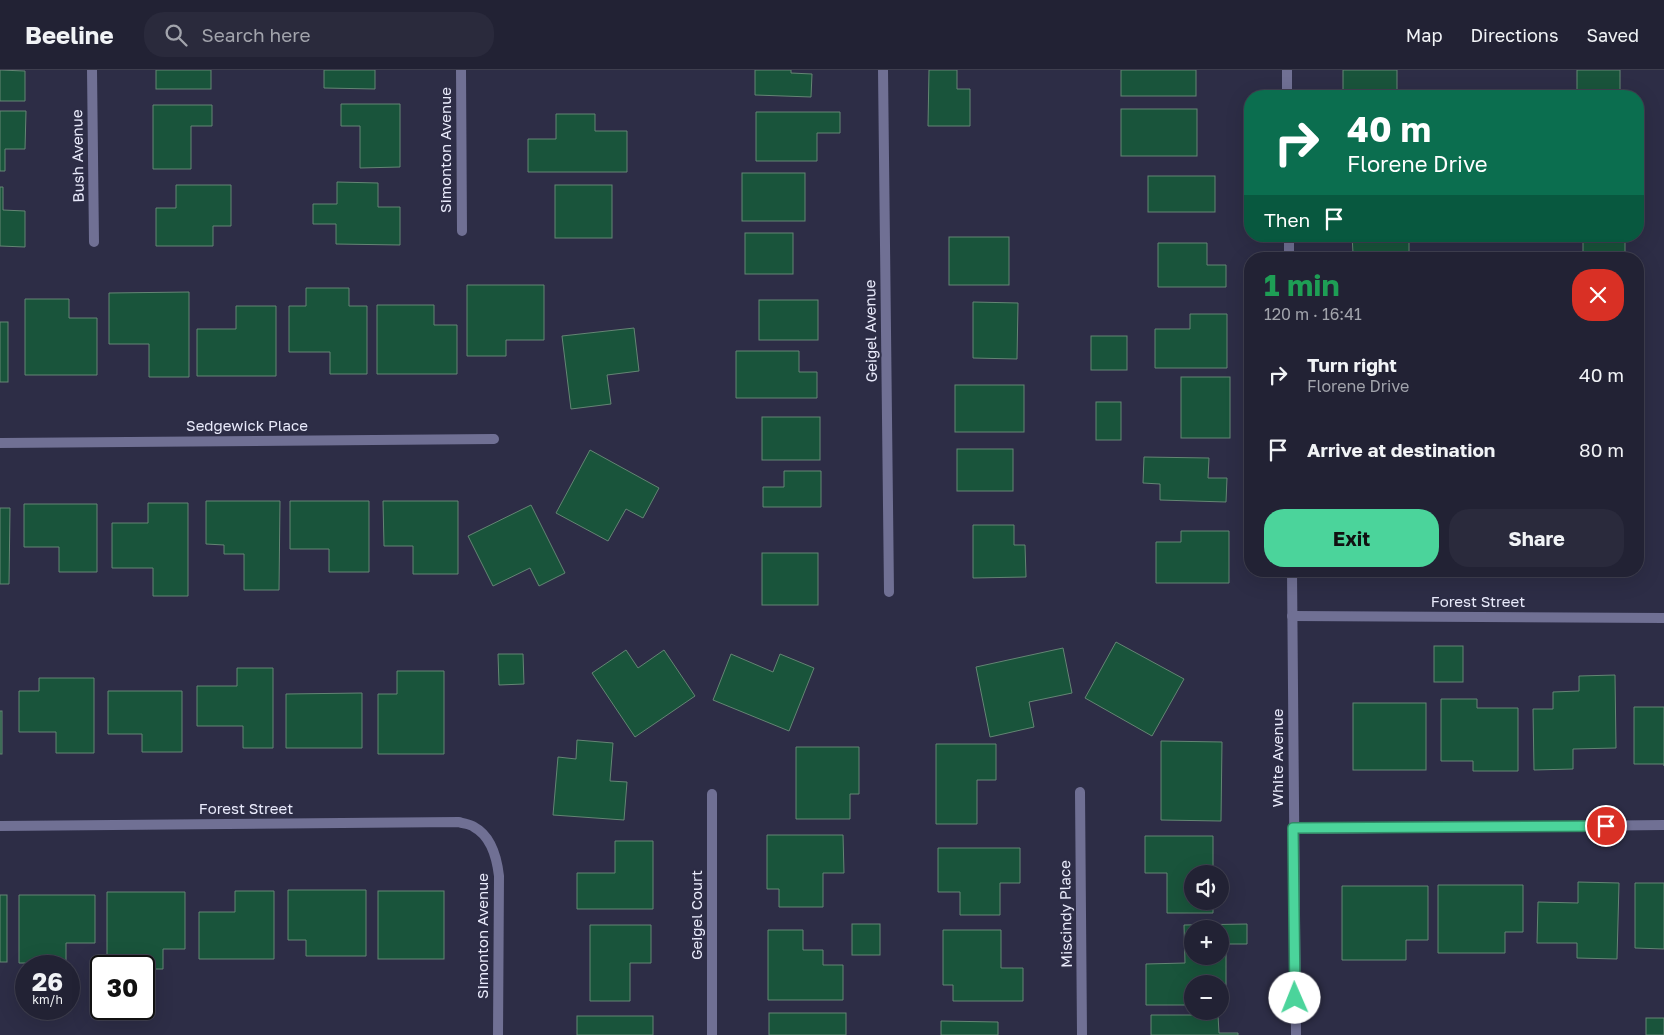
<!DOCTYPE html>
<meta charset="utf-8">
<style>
body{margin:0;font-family:"Golos Text",sans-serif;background:#2a2a3c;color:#f1f3f6;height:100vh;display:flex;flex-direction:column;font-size:19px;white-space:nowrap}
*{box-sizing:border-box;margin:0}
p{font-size:16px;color:#a2a4ac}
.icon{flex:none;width:28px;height:28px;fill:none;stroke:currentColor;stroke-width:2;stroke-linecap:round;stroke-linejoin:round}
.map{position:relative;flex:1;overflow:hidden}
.side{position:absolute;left:1244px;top:182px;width:400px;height:325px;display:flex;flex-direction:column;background:#222234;border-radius:20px;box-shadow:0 5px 20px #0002,0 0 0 1px #3f3f4f}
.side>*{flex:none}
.hud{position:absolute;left:1244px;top:20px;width:400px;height:152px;border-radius:20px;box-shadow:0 5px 20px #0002,0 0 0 1px #3f3f4f;background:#0b6e4f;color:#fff;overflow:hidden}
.fabs{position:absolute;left:1184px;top:795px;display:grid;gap:10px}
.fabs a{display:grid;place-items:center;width:45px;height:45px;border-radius:50%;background:#222234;box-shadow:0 5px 20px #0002,0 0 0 1px #3f3f4f;font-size:25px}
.speed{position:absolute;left:15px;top:885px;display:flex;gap:10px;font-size:25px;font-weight:700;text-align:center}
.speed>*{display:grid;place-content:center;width:65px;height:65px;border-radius:50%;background:#222234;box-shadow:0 5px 20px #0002,0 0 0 1px #3f3f4f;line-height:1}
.speed small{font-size:12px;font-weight:400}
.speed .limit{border:2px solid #111;border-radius:8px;background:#fff;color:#111}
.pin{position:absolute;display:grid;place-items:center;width:42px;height:42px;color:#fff;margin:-21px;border:2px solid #fff;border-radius:50%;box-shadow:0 1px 5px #0007}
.me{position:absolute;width:55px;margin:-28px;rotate:359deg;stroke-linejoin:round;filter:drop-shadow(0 0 4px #0008)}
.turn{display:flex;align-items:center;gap:18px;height:105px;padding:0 20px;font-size:22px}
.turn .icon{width:65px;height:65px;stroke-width:2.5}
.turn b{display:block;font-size:35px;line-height:42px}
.then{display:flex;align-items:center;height:48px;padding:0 20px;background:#0003;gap:10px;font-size:19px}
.round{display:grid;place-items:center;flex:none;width:52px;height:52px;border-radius:20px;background:#2a2a3c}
.headline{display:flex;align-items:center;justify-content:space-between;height:85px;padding:0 20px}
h1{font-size:30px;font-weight:700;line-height:38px;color:#1e9e55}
.cta{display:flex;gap:10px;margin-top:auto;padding:10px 20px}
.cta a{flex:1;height:58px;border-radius:20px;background:#4bd49b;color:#111;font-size:20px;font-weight:700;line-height:58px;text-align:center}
.cta a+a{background:#2a2a3c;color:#f1f3f6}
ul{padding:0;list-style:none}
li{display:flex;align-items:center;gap:15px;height:75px;padding:0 20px}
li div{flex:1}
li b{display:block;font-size:19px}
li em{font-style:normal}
header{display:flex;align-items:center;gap:30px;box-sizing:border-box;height:70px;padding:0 25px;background:#222234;border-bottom:1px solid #3f3f4f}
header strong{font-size:24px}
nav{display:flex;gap:28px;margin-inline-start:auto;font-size:18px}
.search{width:350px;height:45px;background:#2a2a3c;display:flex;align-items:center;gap:12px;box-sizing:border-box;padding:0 18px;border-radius:20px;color:#a2a4ac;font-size:19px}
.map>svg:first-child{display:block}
</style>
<header>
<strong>Beeline</strong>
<div class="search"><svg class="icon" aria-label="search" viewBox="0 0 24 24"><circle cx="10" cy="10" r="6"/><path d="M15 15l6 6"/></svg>Search here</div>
<nav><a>Map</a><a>Directions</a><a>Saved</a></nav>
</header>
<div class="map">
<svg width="1664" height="965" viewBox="0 0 1664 965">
<rect width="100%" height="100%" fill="#2d2d46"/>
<g fill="#19543b" stroke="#648574" fill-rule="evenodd">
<polygon points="0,0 25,1 25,31 0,31"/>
<rect x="156" y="0" width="55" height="19"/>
<polygon points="324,0 375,0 375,19 324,18"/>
<polygon points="755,0 791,0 791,3 812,4 811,27 755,25"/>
<polygon points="929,0 957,0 957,19 970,19 970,56 928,56"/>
<rect x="1121" y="0" width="75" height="26"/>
<rect x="1343" y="0" width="54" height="23"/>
<rect x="1577" y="0" width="43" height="21"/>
<polygon points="341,34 400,34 400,97 360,98 360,56 341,56"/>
<polygon points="153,35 212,35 212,56 191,56 191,99 153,99"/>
<rect x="1121" y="39" width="76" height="47"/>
<polygon points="0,41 26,41 25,79 5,79 5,101 0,101"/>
<polygon points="756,42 840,42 840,63 817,63 817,91 756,91"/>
<polygon points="556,44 595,44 595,61 627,61 627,102 528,102 528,69 556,69"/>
<rect x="742" y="103" width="63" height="48"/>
<rect x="1148" y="106" width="67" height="36"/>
<polygon points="337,112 378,113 378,137 400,137 400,175 336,174 336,154 313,154 313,134 337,134"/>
<polygon points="176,115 231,115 231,156 213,156 213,176 156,176 156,138 176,138"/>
<rect x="555" y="115" width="57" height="53"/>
<polygon points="0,117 3,117 3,140 25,141 25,177 0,176"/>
<rect x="745" y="163" width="48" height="41"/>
<polygon points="1352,166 1409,166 1409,182 1353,183"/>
<rect x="1583" y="166" width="42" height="23"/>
<rect x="949" y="167" width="60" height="48"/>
<polygon points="1158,173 1207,173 1207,195 1226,195 1226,217 1158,217"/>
<polygon points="467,215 544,215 544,270 506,270 506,286 467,286"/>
<polygon points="306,218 349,218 349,236 367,236 367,304 330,304 330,282 289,282 289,236 306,236"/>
<polygon points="189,222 189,307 149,307 149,274 109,274 109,223"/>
<polygon points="25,229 69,229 69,248 97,248 97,305 25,305"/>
<rect x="759" y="230" width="59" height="40"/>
<polygon points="973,232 1018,233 1017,289 973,288"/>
<polygon points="377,235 434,235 434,255 457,255 457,304 377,304"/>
<polygon points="236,236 276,236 276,306 197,306 197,259 236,259"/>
<polygon points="1190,244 1227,244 1227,298 1155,298 1155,259 1190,259"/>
<rect x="0" y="252" width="8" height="60"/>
<polygon points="634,258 639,301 607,305 611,334 571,339 562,266"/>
<rect x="1091" y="266" width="36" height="34"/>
<polygon points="736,281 799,281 799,302 817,302 817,328 736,328"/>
<rect x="1181" y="307" width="49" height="61"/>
<rect x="955" y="315" width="69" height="47"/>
<rect x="1096" y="332" width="25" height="38"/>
<rect x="762" y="347" width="58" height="43"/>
<rect x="957" y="379" width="56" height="42"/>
<polygon points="590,380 659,418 643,448 626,439 608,471 556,443"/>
<polygon points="1144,387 1209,388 1208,408 1227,408 1226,432 1160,430 1160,414 1143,413"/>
<polygon points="784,401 821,401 821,437 763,437 763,417 784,417"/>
<polygon points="206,431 280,431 279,520 244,520 244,484 224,484 224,475 206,474"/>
<polygon points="290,431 369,431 369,502 329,502 329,479 290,479"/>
<polygon points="383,431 458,431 458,504 413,504 413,476 384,476"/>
<polygon points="148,433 188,433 188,526 153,526 153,498 112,498 112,453 148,453"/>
<polygon points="24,434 97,434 97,502 59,502 59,477 24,477"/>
<polygon points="531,435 565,503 539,516 530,498 493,516 468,466"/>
<polygon points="0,438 10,438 9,514 0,514"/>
<polygon points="973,455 1014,455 1014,475 1025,475 1026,507 973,508"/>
<polygon points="1181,461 1229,461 1229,513 1156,513 1156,472 1181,472"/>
<rect x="762" y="483" width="56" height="52"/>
<rect x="1531" y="501" width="29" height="6"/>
<polygon points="1116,572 1184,609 1152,666 1085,628"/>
<rect x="1434" y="576" width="29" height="36"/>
<polygon points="1063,578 1072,623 1029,632 1034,657 990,667 976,597"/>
<polygon points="626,580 638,598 664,580 695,626 635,667 592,603"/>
<polygon points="498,584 523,584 524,614 499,615"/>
<polygon points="731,584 773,602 780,584 814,598 789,661 713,630"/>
<polygon points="237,598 273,598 273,678 243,678 243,656 197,656 197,616 237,616"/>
<polygon points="397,601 444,601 444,684 378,684 378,624 397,624"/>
<polygon points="1615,605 1616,678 1573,679 1573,699 1534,700 1533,639 1553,639 1553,622 1579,621 1579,606"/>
<polygon points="39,608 94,608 94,683 56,683 56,662 19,662 19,621 39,621"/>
<polygon points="108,621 182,621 182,682 142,682 142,664 108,664"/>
<polygon points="362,623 362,678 286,678 286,624"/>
<polygon points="1441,629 1477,629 1477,638 1518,638 1518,701 1473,701 1473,691 1441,691"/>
<rect x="1353" y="633" width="73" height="67"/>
<polygon points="1634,637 1664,637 1664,696 1664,694 1634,694"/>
<rect x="0" y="641" width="2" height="43"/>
<polygon points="577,670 613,673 610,711 627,712 624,750 553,745 558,687 576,689"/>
<polygon points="1161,671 1222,672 1221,751 1161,750"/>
<polygon points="936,674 996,674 996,710 977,710 977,754 936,754"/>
<polygon points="796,677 859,677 859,724 850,724 850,749 796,749"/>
<polygon points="767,765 843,765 844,803 823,803 823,837 779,837 779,819 767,819"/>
<polygon points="1145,766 1213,766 1213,804 1192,804 1192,831 1213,831 1213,843 1167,843 1167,803 1145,803"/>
<polygon points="615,771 653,771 653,839 577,839 577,803 615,803"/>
<polygon points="938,778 1020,778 1020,813 1000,813 1000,845 960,845 960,822 938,822"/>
<polygon points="1578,812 1619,813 1617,889 1577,888 1577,873 1537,873 1538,832 1578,833"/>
<polygon points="1635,813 1664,813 1664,879 1635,878"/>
<polygon points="1438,815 1523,815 1523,862 1505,862 1505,883 1438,883"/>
<polygon points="1342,816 1428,816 1428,870 1406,870 1406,890 1342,890"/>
<polygon points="288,820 366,820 366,886 306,886 306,870 288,870"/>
<polygon points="235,821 274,821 274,889 199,889 199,842 235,842"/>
<rect x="378" y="821" width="66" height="68"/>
<polygon points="107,822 185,822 185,879 163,879 163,899 144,899 144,896 107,896"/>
<rect x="0" y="825" width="7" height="67"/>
<polygon points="19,825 95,825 95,873 66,873 66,893 19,893"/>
<rect x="852" y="854" width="28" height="31"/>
<path d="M1247 854V874H1226V934H1220V914H1192V935H1146V894L1185 893 1184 855ZM1192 859H1220V886H1192Z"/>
<polygon points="590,855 651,855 651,893 630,893 630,931 590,931"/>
<polygon points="768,860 803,860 803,880 823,880 823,895 843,895 843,930 768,930"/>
<polygon points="943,860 1001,860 1001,898 1023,898 1023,931 953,931 953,915 943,915"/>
<rect x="769" y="943" width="77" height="22"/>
<polygon points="1151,945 1218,945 1219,963 1238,963 1238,965 1151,965"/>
<rect x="577" y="946" width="76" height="19"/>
<rect x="1646" y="948" width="18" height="17"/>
<polygon points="941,951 998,952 998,965 941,965"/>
</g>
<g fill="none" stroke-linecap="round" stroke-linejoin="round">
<g stroke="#707094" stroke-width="10">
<polyline points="92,0 94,172"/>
<polyline points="461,0 462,161"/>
<polyline points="883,0 889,522"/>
<polyline points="1287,0 1287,26"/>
<polyline points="1289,166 1289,189"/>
<polyline points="0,373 494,369"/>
<polyline points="1292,501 1296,965"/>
<polyline points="1292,546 1664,548"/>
<polyline points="1080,722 1082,965"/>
<polyline points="712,724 712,965"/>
<path d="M0 756 459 752C464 754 470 754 474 757 491 766 497 789 499 806L498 965"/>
<polyline points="1293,759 1664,755"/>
</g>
</g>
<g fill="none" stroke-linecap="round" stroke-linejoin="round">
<defs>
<polyline id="route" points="1295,928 1293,758 1606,756"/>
</defs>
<use href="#route" stroke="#318a65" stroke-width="12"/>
<use href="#route" stroke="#4bd49b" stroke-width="9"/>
</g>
<g text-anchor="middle" stroke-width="4" stroke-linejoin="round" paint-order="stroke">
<g font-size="15" fill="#e9eafb" stroke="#2d2d46">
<text transform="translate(446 80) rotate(-90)" y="5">Simonton Avenue</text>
<text transform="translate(78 86) rotate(-91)" y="5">Bush Avenue</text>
<text transform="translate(871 261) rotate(-91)" y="5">Geigel Avenue</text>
<text x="247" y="361">Sedgewick Place</text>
<text x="1478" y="537">Forest Street</text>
<text transform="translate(1278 688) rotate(-90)" y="5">White Avenue</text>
<text x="246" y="744">Forest Street</text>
<text transform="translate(1066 844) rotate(-91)" y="5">Miscindy Place</text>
<text transform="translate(697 845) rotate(-90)" y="5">Geigel Court</text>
<text transform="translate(483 866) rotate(-90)" y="5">Simonton Avenue</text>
</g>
</g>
</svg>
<div class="fabs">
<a><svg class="icon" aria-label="sound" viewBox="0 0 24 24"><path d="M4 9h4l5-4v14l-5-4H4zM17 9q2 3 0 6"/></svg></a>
<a>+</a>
<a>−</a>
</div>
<div class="speed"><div>26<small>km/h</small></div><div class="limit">30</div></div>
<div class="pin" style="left:1606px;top:756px;background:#d93025"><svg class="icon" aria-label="arrive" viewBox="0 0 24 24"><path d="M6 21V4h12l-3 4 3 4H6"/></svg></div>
<svg class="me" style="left:1295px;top:928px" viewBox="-20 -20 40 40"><circle r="19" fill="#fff"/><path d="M0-13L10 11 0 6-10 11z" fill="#4bd49b"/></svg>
<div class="hud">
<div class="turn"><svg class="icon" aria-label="right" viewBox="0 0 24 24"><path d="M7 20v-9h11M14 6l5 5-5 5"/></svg><div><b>40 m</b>Florene Drive</div></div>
<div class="then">Then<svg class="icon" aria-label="arrive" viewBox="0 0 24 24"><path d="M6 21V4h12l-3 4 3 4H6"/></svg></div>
</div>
<section class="side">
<div class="headline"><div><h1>1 min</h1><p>120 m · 16:41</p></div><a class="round" style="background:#d93025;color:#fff"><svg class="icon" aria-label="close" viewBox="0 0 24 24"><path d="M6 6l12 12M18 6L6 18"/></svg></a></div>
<ul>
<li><svg class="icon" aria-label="right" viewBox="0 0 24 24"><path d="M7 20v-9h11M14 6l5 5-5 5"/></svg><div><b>Turn right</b><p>Florene Drive</p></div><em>40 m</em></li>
<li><svg class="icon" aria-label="arrive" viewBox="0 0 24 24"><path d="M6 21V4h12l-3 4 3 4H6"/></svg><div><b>Arrive at destination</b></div><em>80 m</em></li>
</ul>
<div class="cta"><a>Exit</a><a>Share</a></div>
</section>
</div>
